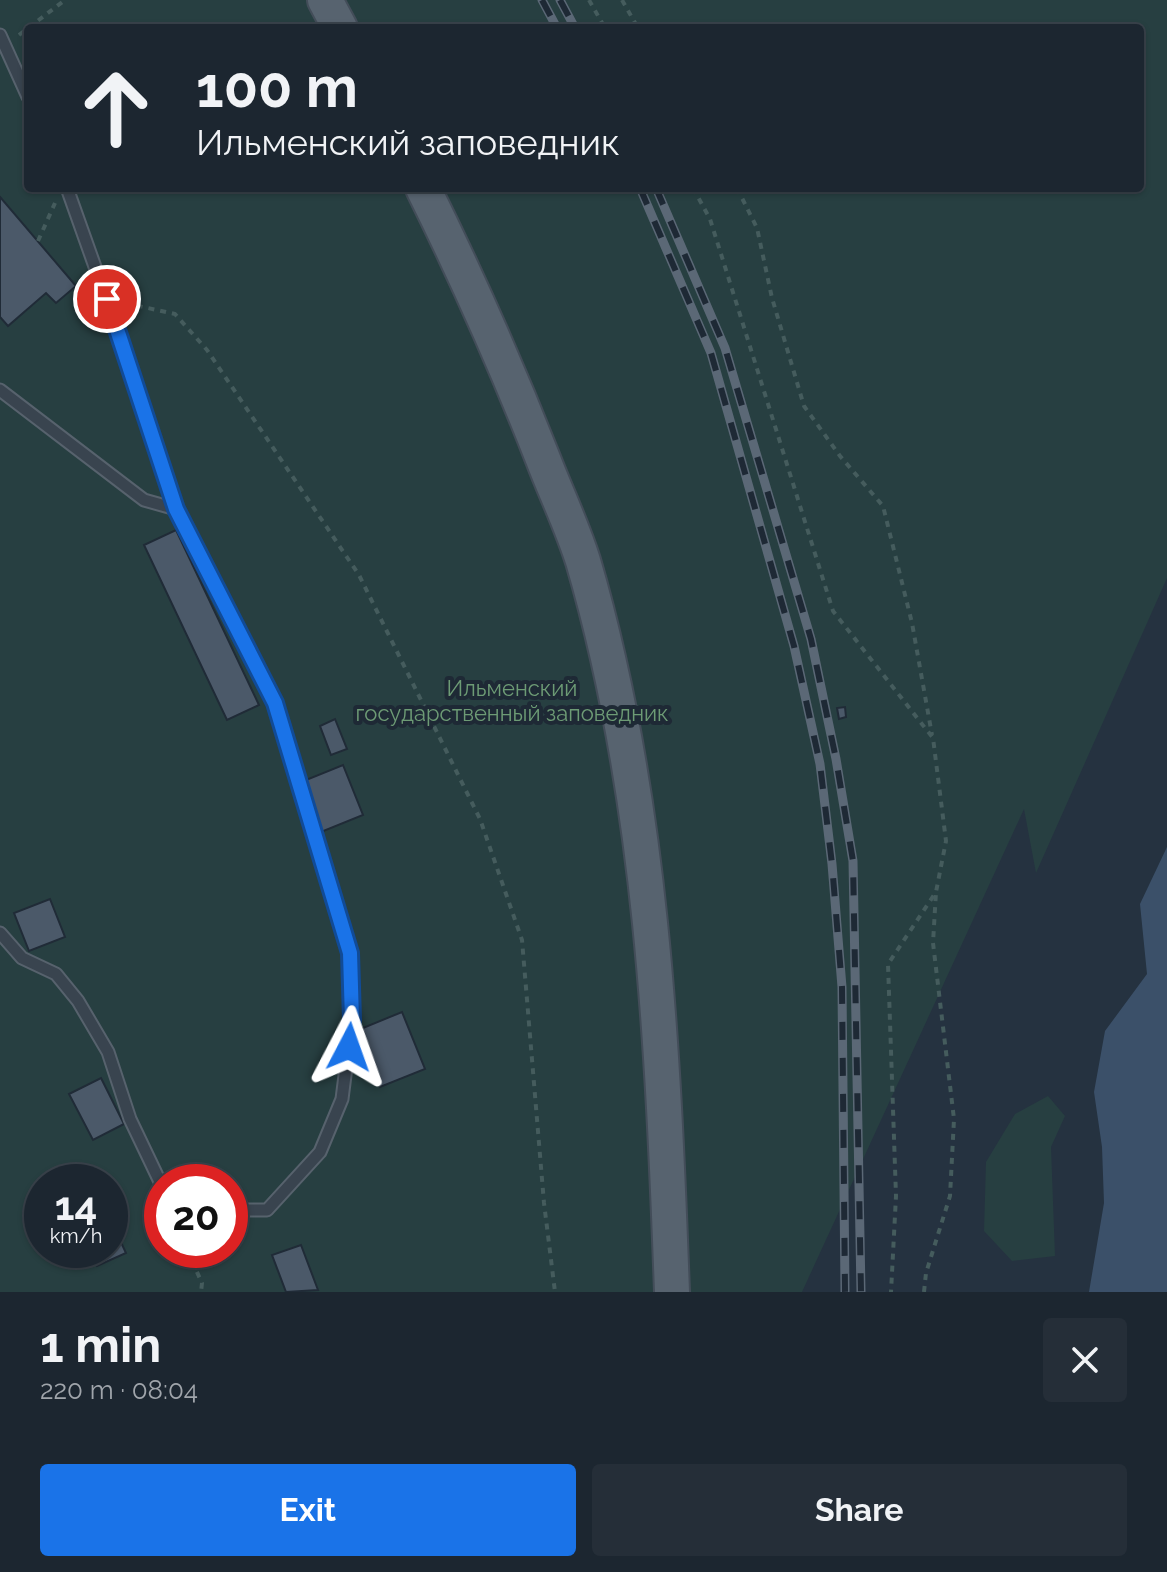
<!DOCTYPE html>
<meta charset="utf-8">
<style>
body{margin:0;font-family:Raleway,sans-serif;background:#252e38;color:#f1f3f6;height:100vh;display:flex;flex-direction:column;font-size:30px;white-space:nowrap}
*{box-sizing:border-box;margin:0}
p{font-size:26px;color:#a0a5ab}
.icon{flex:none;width:44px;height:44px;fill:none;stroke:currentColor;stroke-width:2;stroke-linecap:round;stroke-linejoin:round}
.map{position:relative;height:1292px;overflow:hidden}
.details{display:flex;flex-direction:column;background:#1c2630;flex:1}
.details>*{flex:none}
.hud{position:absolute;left:24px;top:24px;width:1120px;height:168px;border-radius:8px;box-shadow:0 2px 6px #0004,0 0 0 2px #3a434c;background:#1c2630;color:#f1f3f6;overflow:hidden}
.speed{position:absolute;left:24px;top:1164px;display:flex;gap:16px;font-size:40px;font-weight:700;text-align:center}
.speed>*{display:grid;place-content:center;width:104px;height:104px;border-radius:50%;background:#1c2630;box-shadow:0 2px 6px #0004,0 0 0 2px #3a434c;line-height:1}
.speed small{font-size:20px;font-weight:400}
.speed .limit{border:12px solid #d22;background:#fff;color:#111}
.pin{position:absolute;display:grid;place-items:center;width:68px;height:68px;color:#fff;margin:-34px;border:4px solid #fff;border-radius:50%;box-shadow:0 2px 8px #0007}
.me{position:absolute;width:88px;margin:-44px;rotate:4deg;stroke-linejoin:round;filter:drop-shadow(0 0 6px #0008)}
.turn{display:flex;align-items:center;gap:28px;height:168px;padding:0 40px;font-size:36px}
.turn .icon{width:104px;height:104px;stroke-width:2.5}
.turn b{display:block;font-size:56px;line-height:68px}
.round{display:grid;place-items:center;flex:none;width:84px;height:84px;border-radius:8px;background:#252e38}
.headline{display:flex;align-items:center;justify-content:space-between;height:136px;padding:0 40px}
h1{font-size:48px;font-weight:700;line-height:60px}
.button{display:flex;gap:16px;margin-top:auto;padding:16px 40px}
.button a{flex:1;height:92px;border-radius:8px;background:#1a73e8;color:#fff;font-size:32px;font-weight:700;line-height:92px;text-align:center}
.button a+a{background:#252e38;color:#f1f3f6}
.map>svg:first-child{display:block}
</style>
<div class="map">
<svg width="1167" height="1292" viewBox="0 0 1167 1292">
<rect width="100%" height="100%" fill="#253240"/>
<g fill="#273f41" fill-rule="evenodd">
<path d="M0 0H1167V578L1036 873 1024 809 802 1292H0ZM28 28H1140V188H28ZM42 1182H110V1250H42ZM162 1182H230V1250H162Z"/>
<polygon points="1048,1096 1065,1116 1051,1147 1055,1256 1012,1261 984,1231 986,1162 1015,1114"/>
</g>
<polygon fill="#3b5069" points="1167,847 1167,1292 1089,1292 1104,1203 1102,1147 1094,1092 1105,1031 1147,974 1140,904"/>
<g fill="#4b5969" stroke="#202b37" stroke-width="2">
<polygon points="0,197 76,286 56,303 46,293 8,326 0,317"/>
<polygon points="176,530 259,705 227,720 144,545"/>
<polygon points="845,707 846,717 839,719 837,708"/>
<polygon points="335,719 347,749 331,755 320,726"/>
<polygon points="343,765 363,815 321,832 301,782"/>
<polygon points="50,899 65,937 29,951 14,913"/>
<polygon points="402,1012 425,1069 380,1087 358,1030"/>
<polygon points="101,1078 124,1124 93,1140 69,1094"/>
<polygon points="119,1238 126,1253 97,1266 90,1251 110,1250 110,1242"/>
<polygon points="301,1245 318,1290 286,1292 272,1255"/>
</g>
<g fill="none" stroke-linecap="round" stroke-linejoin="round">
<defs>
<g id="lane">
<polyline points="0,35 28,97"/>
<polyline points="67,188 132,371 176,509 275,703 350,953 352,1020 342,1099 320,1152 267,1210 230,1210"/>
<polyline points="0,390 144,500 176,509"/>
<polyline points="0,933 22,958 56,974 78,1001 108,1052 130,1119 162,1186"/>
</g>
<g id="primary">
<polyline points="325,0 340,28"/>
<path d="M423 188C467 277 507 367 543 459 556 493 572 526 583 561 652 797 663 1047 672 1292"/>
</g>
</defs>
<use href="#lane" stroke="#57626d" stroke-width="15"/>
<use href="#primary" stroke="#434d59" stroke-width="38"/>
<g stroke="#455c5d" stroke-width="4" stroke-dasharray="6 6" stroke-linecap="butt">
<polyline points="589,0 605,28"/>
<polyline points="622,0 638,28"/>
<polyline points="19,35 65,0"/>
<polyline points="693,188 710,219 833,611 933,738 946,841 936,892 888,964 896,1196 891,1292"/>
<polyline points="737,188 757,228 772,298 804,406 840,456 883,506 912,623 932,735"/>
<polyline points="38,241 55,203"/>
<polyline points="125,303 175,314 207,350 359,575 480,819 522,940 544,1203 555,1292"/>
<polyline points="187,1250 202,1283 201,1292"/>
<polyline points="924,1292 926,1273 950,1196 954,1119 933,943 936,892"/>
</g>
<use href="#lane" stroke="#39444f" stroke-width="11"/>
<use href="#primary" stroke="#57636f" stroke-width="34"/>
<defs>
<g id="rail">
<polyline points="542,0 557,28"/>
<polyline points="560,0 575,28"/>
<polyline points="640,188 711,353 794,646 820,764 832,864 842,987 845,1292"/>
<polyline points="656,188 725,348 811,639 836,759 853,861 861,1292"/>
</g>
</defs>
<use href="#rail" stroke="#5b6876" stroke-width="9"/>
<use href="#rail" stroke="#1e2935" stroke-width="6" stroke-dasharray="18" stroke-linecap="butt"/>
</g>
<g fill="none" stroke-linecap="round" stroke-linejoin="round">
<defs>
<polyline id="route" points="107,299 176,509 275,703 350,953 352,1020 349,1047"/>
</defs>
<use href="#route" stroke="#114b97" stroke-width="20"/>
<use href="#route" stroke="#1a73e8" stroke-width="14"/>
</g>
<g text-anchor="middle" stroke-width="8" stroke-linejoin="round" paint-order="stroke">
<g font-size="22" fill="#6d9b75" stroke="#1e2935">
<text x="512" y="696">Ильменский<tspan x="512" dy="25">государственный заповедник</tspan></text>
</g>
</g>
</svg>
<div class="speed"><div>14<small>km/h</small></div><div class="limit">20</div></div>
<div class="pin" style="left:107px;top:299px;background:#d93025"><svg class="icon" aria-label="arrive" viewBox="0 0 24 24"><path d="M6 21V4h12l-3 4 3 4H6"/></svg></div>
<svg class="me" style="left:349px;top:1047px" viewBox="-20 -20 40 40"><path d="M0-17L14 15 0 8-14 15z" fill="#1a73e8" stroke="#fff" stroke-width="4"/></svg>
<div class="hud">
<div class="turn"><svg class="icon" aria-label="ahead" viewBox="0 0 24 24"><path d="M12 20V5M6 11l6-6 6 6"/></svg><div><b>100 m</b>Ильменский заповедник</div></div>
</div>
</div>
<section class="details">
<div class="headline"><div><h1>1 min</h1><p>220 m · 08:04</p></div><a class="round"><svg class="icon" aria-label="close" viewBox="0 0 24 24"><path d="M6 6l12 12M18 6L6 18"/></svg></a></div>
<div class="button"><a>Exit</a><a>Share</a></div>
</section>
